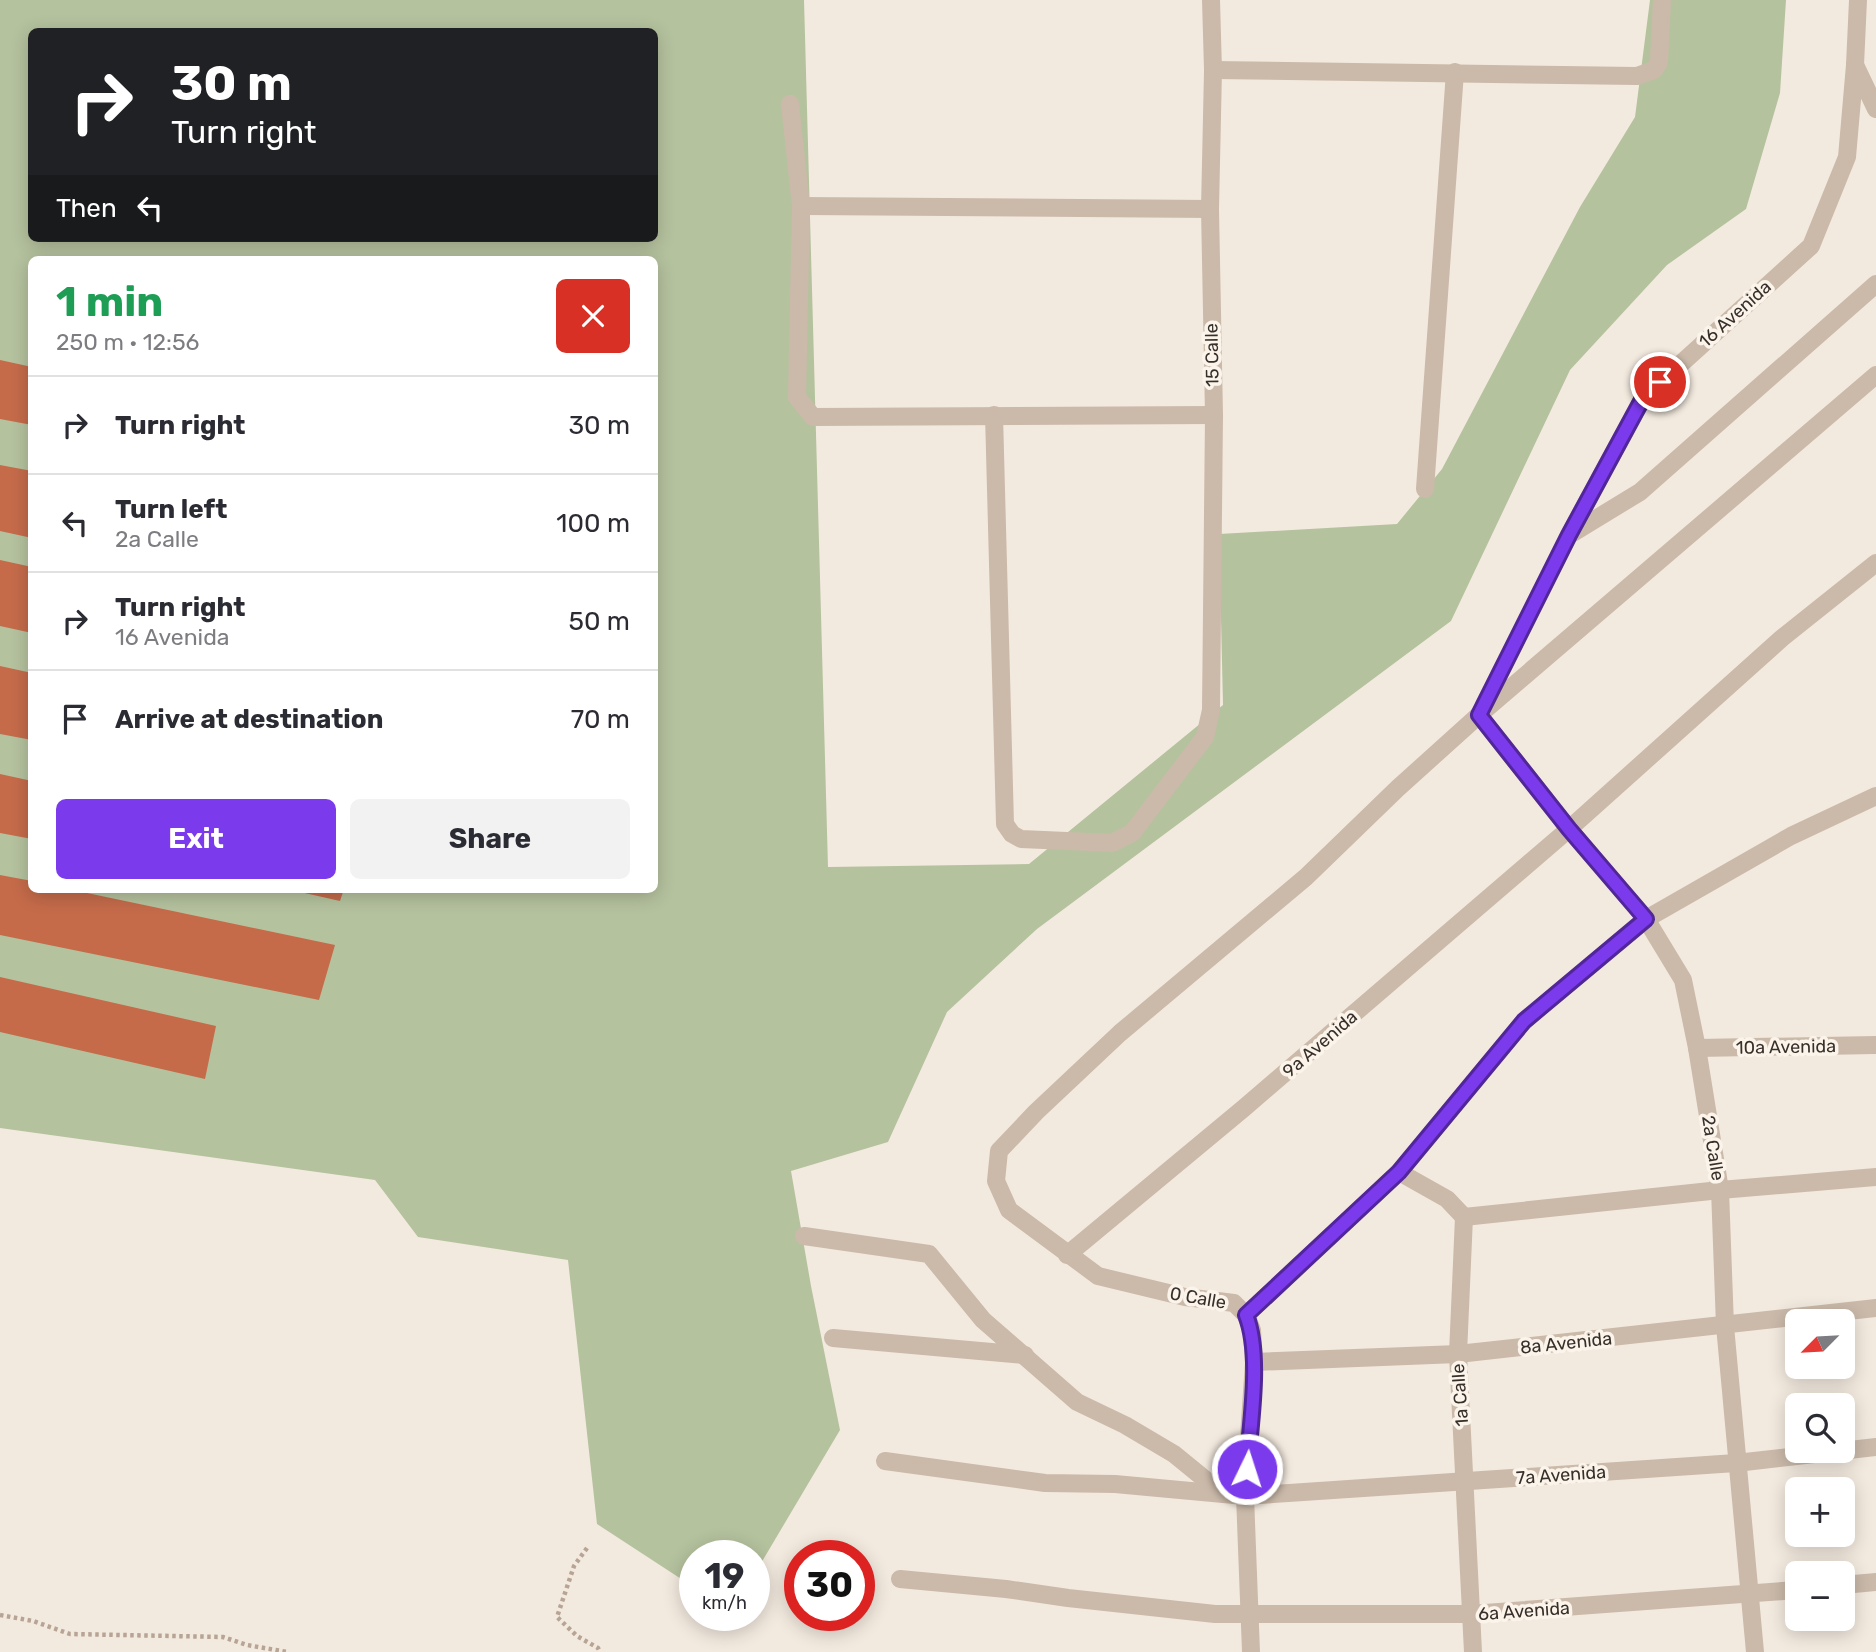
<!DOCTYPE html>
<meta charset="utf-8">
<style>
body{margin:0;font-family:Rubik,sans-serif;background:#f2f2f3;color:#2b2b33;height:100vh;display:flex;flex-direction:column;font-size:26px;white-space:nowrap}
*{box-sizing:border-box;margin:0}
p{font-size:23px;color:#7c7c81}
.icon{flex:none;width:38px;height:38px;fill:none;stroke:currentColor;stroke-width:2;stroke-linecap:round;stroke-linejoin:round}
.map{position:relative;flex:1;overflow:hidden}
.panel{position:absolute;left:28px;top:256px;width:630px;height:637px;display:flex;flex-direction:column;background:#fff;border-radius:10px;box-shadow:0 4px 18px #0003}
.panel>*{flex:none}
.hud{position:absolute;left:28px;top:28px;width:630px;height:214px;border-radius:10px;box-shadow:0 4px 18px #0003;background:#202124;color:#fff;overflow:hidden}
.needle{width:46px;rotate:246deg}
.controls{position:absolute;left:1785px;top:1309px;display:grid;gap:14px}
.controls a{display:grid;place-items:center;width:70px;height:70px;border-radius:10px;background:#fff;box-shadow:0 4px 18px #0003;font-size:35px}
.speed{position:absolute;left:679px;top:1540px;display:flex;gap:14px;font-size:35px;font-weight:700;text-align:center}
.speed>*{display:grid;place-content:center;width:91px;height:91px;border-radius:50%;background:#fff;box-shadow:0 4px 18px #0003;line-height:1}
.speed small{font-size:18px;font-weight:400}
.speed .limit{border:10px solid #d22;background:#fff;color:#111}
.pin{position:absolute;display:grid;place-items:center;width:60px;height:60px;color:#fff;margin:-30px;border:4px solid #fff;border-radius:50%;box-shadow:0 2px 7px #0007}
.me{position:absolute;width:77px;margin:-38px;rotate:4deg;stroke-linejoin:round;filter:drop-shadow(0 0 5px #0008)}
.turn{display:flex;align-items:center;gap:24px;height:147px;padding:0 28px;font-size:32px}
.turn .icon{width:91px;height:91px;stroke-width:2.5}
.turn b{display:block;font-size:49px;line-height:60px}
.then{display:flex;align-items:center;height:66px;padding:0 28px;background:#0003;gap:14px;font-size:26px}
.round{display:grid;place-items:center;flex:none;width:74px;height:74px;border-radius:10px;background:#f2f2f3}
.head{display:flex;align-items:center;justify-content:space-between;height:119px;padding:0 28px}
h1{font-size:42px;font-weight:700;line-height:52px;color:#1e9e55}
.primary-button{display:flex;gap:14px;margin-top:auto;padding:14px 28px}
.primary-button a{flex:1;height:80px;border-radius:10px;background:#7c3aed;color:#fff;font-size:28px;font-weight:700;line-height:80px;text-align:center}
.primary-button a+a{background:#f2f2f3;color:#2b2b33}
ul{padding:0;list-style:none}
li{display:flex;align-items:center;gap:21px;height:98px;padding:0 28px;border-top:2px solid #e1e1e2}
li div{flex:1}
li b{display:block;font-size:26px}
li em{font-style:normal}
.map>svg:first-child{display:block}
</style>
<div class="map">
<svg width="1876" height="1652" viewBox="0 0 1876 1652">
<rect width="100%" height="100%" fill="#f3eadf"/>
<path fill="#b5c29e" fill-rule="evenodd" d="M0 0H804L828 867 1029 864 1223 705 1219 534 1397 524 1442 469 1580 207 1635 117 1650 0H1786L1780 93 1746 209 1667 265 1570 370 1451 621 1037 929 947 1012 888 1142 791 1171 811 1286 840 1430 754 1575V1556H695V1588L597 1524 568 1260 418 1237 375 1180 0 1128ZM32 32H654V238H32ZM32 259H654V889H32Z"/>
<g fill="#c56b4a">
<polygon points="0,360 32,367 32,425 0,419"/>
<polygon points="0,465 32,471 32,538 0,531"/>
<polygon points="0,560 32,567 32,633 0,626"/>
<polygon points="0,666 32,673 32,740 0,734"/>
<polygon points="0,774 32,781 32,839 0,833"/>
<polygon points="0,875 32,881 32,889 68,889 335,945 319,1000 0,935"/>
<polygon points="287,889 344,889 340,901"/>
<polygon points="0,977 216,1026 205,1079 0,1032"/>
</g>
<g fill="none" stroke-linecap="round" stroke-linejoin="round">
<g stroke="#b7a494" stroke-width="4.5" stroke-dasharray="3.5 3.5" stroke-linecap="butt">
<polyline points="587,1548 574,1566 557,1617 577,1636 598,1648 600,1652"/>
<polyline points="0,1615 33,1621 70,1634 223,1637 247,1645 287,1652"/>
</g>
<g stroke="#cbbaaa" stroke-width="18">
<polyline points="1855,65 1876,109"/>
<polyline points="1213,70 1637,76 1654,70 1659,62 1662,0"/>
<polyline points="790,104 801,206 797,397 813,417 1214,415"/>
<polyline points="801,206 1210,209"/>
<polyline points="994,415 1005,824 1012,834 1021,839 1112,843 1132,833 1205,737 1211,710 1214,415 1210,209 1213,70 1211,0"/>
<polyline points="1425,489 1455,72"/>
<polyline points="1571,534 1640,492 1876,284"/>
<polyline points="1484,705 1569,535 1643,398 1811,246 1847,157 1855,65 1858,0"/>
<polyline points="1479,715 1569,829 1646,919 1683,980 1697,1048 1720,1190 1725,1326 1755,1652"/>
<polyline points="1697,1048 1876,1045"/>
<polyline points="1399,1172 1447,1199 1464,1217 1458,1354 1473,1652"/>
<polyline points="1464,1217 1720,1190 1876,1177"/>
<polyline points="804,1236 929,1254 983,1320 1077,1402 1125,1425 1174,1454 1223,1494"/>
<polyline points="1067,1255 1244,1108 1569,829 1782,638 1876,563"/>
<polyline points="1246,1315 1399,1172 1524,1021 1646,919 1791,836 1876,796"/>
<polyline points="833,1338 1025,1355"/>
<polyline points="1254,1362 1458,1354 1876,1308"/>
<polyline points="885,1461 1045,1483 1115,1484 1245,1496 1736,1463 1876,1447"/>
<polyline points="900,1579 1006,1589 1068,1598 1215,1614 1471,1614 1797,1590"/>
<polyline points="1843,1585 1876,1582"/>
<polyline points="1251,1652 1245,1496 1254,1362 1252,1330 1246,1315 1234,1303 1185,1297 1098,1276 1009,1210 996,1181 999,1151 1036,1112 1120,1033 1306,877 1398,788 1479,715 1876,375"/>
</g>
</g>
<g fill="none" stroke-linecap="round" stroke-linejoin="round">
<defs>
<path id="route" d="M1247 1469C1250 1425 1262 1356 1246 1315L1399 1172 1524 1021 1646 919 1569 829 1479 715 1569 535 1643 398 1660 382"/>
</defs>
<use href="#route" stroke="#51269a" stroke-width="18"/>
<use href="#route" stroke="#7c3aed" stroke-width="12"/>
</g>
<g text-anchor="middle" stroke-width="7" stroke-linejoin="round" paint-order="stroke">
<g font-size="18" fill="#382f2a" stroke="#faf4eb">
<text transform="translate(1735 314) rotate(-42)" y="6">16 Avenida</text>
<text transform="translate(1212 355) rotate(-91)" y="6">15 Calle</text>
<text transform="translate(1320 1044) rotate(-41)" y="6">9a Avenida</text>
<text transform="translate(1786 1047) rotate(-1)" y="6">10a Avenida</text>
<text transform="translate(1713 1148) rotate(81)" y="6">2a Calle</text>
<text transform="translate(1198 1298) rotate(10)" y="6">0 Calle</text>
<text transform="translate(1566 1343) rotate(-6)" y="6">8a Avenida</text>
<text transform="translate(1460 1395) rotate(-94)" y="6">1a Calle</text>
<text transform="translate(1561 1475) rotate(-4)" y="6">7a Avenida</text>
<text transform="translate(1524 1611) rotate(-4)" y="6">6a Avenida</text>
</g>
</g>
</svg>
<div class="controls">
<a><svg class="needle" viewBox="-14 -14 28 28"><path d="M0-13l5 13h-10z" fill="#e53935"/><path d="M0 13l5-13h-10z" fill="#7c7c81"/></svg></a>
<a><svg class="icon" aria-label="search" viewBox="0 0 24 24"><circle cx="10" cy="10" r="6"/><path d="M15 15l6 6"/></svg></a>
<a>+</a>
<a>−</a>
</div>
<div class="speed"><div>19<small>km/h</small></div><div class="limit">30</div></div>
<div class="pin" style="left:1660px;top:382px;background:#d93025"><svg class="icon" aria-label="arrive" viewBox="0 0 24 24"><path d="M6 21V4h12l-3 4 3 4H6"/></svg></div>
<svg class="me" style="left:1247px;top:1469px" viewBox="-20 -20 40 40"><circle r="17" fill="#7c3aed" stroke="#fff" stroke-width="3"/><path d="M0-11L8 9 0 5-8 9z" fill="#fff"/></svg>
<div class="hud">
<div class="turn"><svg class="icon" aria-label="right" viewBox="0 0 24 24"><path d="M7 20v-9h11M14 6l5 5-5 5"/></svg><div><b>30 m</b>Turn right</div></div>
<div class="then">Then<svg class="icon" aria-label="left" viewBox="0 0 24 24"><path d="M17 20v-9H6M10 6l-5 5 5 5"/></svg></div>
</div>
<section class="panel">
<div class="head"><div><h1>1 min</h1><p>250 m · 12:56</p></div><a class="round" style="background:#d93025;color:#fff"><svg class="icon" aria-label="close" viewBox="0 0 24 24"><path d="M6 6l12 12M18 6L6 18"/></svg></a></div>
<ul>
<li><svg class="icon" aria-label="right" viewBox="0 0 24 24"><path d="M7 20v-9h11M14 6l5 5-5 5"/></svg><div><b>Turn right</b></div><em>30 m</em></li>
<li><svg class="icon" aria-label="left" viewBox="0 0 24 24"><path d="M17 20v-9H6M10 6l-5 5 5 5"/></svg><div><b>Turn left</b><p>2a Calle</p></div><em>100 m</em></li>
<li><svg class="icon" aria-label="right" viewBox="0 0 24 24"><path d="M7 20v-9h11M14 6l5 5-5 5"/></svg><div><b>Turn right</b><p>16 Avenida</p></div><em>50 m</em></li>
<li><svg class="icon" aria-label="arrive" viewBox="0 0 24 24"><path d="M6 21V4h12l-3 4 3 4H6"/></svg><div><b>Arrive at destination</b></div><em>70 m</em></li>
</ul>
<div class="primary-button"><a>Exit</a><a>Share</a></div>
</section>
</div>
